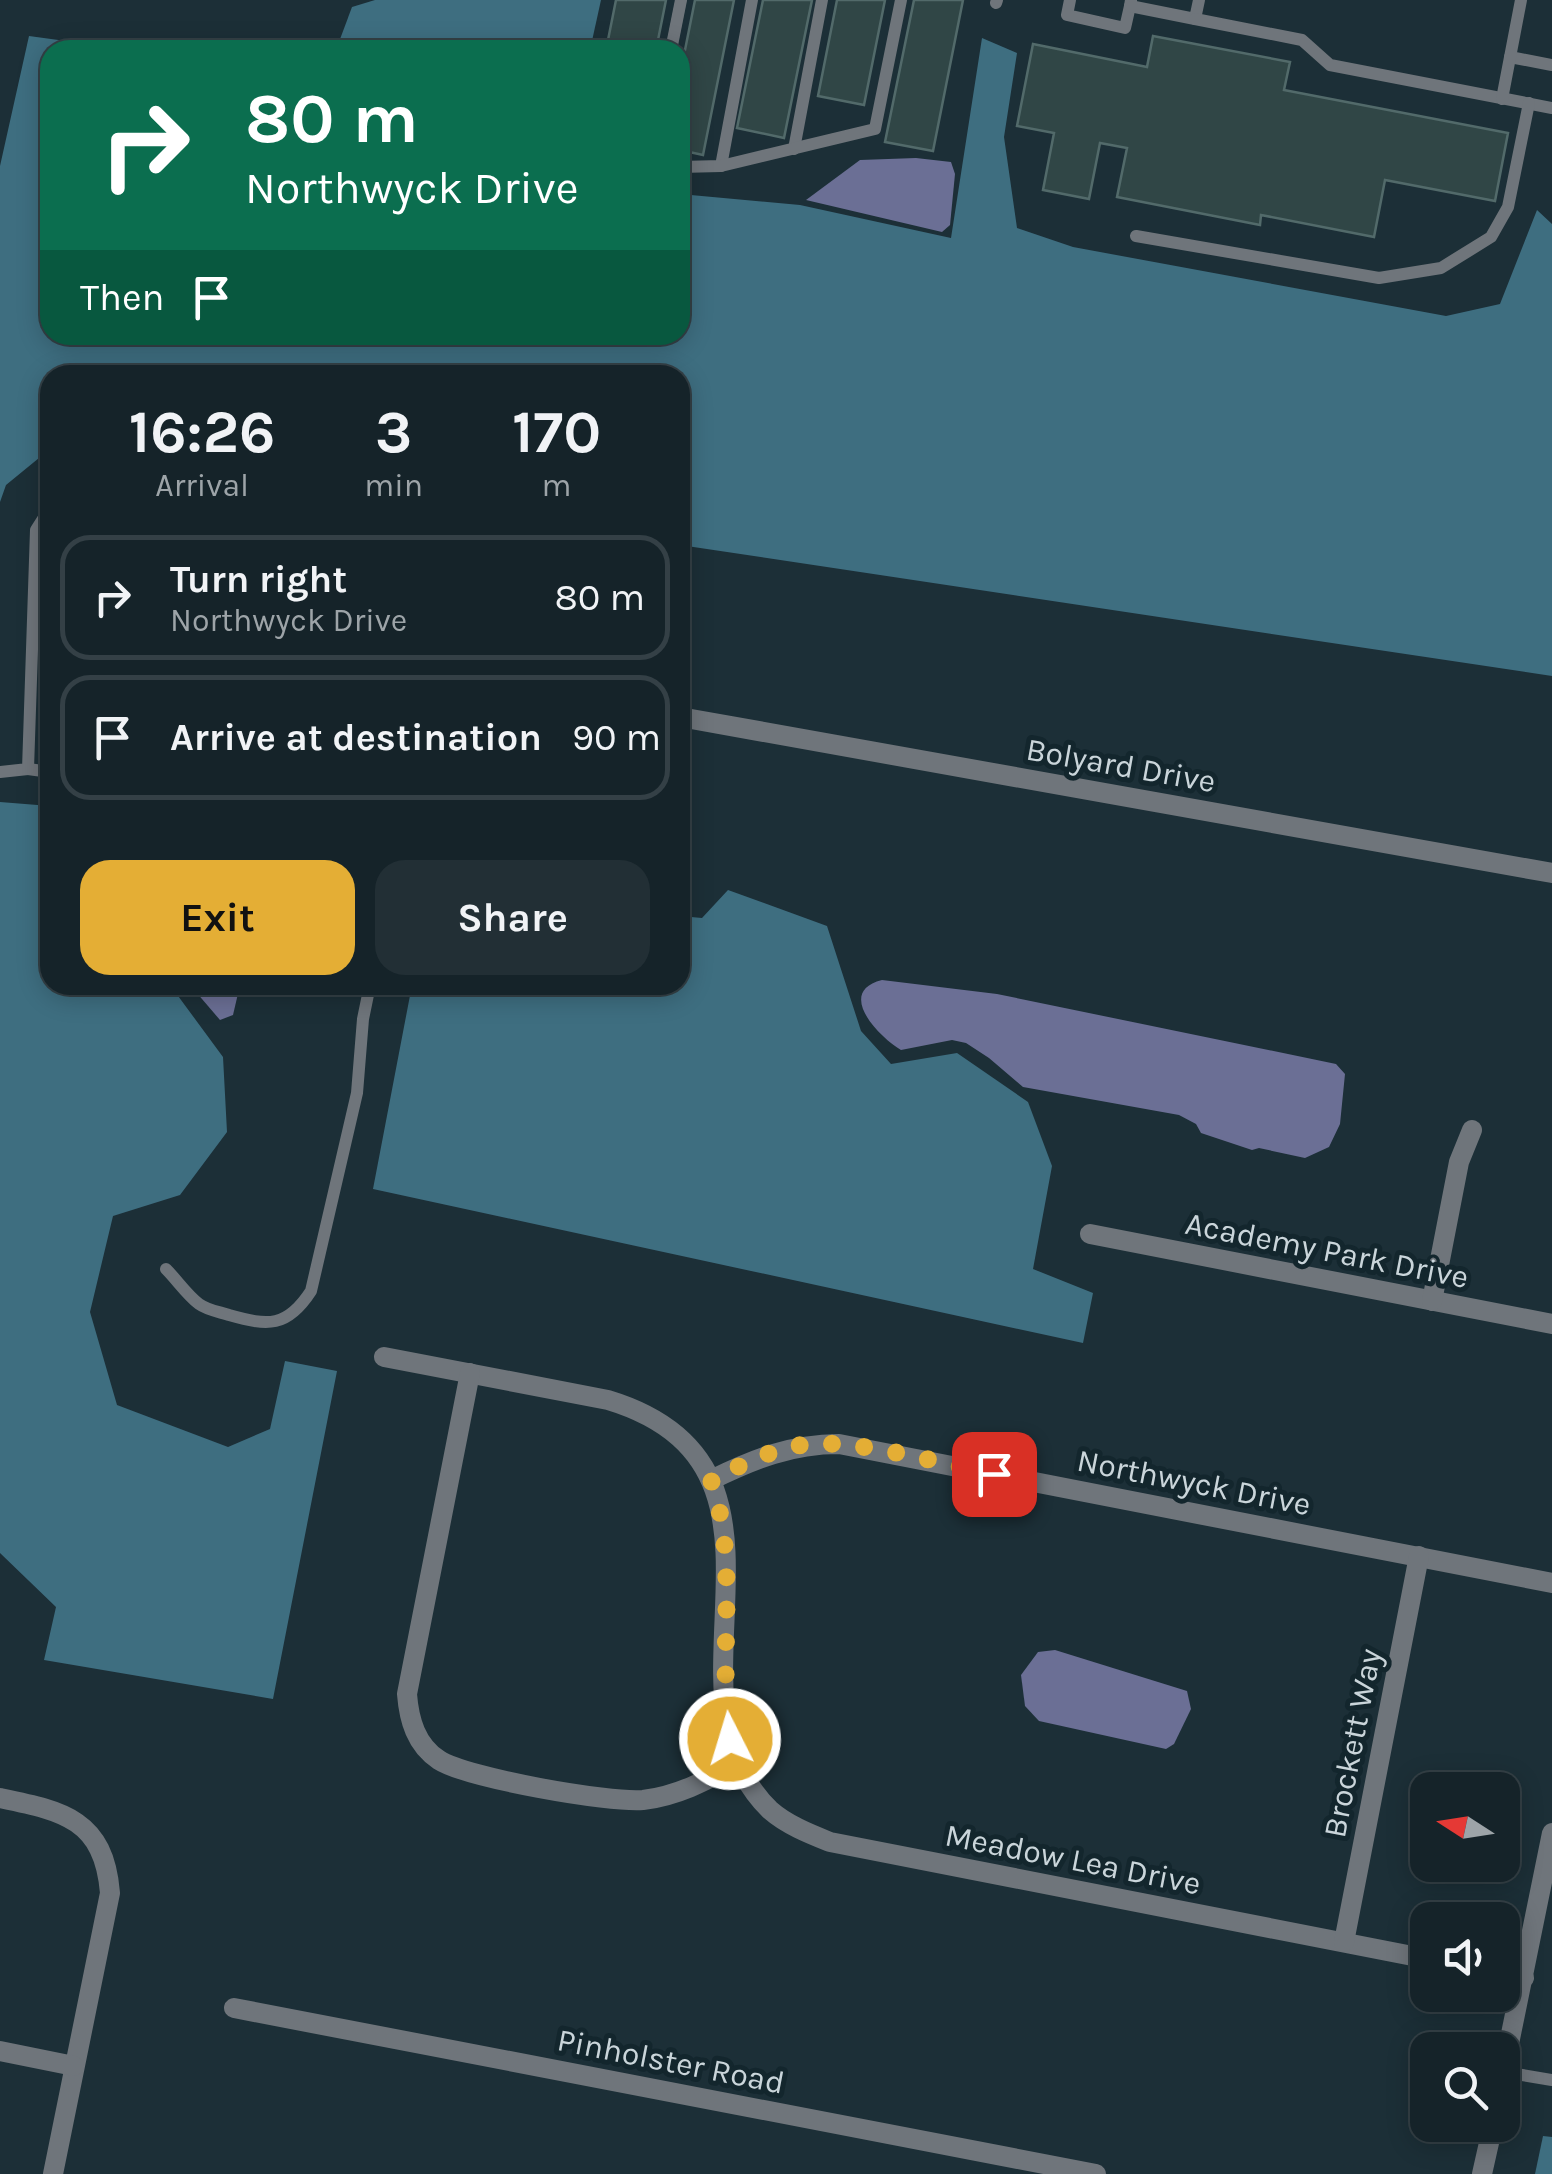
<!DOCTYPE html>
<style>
body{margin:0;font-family:Karla,sans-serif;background:#222f35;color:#f1f3f6;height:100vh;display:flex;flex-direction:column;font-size:38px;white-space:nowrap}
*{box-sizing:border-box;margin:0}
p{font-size:32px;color:#9da4a8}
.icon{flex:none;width:55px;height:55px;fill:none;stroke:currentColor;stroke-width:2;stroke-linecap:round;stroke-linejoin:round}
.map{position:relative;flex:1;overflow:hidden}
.panel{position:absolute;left:40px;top:365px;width:650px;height:630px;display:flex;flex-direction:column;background:#152329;border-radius:30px;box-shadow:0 5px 25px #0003,0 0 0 2px #344046}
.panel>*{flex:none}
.top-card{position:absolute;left:40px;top:40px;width:650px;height:305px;border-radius:30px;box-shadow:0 5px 25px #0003,0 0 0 2px #344046;background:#0b6e4f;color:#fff;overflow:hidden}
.needle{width:65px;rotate:282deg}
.controls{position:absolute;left:1410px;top:1772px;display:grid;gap:20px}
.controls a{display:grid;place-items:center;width:110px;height:110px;border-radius:20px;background:#152329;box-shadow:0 5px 25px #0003,0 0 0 2px #344046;font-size:50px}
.pin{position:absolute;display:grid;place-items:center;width:85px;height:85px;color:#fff;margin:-42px;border-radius:20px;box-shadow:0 5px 15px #0006}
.me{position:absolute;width:110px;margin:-55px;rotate:355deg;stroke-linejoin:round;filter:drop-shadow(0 0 8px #0008)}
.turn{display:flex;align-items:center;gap:35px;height:210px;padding:0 40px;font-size:45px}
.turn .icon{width:130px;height:130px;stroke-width:2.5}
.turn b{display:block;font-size:70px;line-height:85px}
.then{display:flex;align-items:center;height:95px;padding:0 40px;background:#0003;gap:20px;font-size:38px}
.eta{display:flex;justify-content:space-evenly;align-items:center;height:170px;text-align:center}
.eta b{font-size:60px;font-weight:700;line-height:70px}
.button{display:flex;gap:20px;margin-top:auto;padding:20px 40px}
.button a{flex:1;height:115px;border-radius:30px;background:#e4ae35;color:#111;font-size:40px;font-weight:700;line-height:115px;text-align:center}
.button a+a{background:#222f35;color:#f1f3f6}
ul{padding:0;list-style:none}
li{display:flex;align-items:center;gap:30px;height:125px;margin:0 20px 15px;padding:0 20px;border:5px solid #344046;border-radius:30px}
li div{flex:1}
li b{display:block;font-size:38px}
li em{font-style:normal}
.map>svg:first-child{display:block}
</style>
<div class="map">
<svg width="1552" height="2174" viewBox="0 0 1552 2174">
<rect width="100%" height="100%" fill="#1c2f37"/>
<g fill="#3e6e80">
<polygon points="375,0 601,0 590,50 336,50 352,7"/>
<polygon points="29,36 132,50 50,50 50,335 680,335 680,194 800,205 951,238 982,38 1017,53 1004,137 1017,228 1073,247 1446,316 1500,304 1537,210 1552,224 1552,676 680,545 680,375 50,375 50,449 6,485 0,502 0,166"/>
<polygon points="0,802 50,806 50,985 170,985 223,1057 227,1132 180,1195 113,1216 90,1312 117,1405 228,1447 270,1429 285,1361 337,1371 273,1699 44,1660 56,1607 0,1553"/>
<polygon points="728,890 827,926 861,1031 891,1064 957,1053 1028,1102 1052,1166 1033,1269 1093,1293 1083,1343 373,1189 412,985 680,985 680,916 702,918"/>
<polygon points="1543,2136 1552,2137 1552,2174 1535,2174"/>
</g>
<g fill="#6b6f95">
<polygon points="916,158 951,162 955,174 950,225 942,232 806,200 860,160"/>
<path d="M882 980 997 994 1336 1064 1345 1074 1340 1124 1329 1147 1305 1158 1259 1148 1252 1150 1201 1133 1196 1124 1179 1115 1023 1087 989 1058 966 1043 952 1040 901 1050C879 1037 835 992 882 980Z"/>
<polygon points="190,985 240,985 233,1015 220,1020"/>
<polygon points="1055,1650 1187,1691 1191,1709 1174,1744 1166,1749 1039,1721 1025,1706 1021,1675 1038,1652"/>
</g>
<g fill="#304646" stroke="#526a6a" stroke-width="2.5">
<polygon points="616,0 666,0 656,50 606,50"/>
<polygon points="695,0 734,0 703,155 680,150 680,75"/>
<polygon points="763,0 812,0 784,138 737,128"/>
<polygon points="837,0 885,0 864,105 818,96"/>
<polygon points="914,0 963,0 933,151 885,142"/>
<polygon points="1153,36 1290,62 1284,90 1508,133 1495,201 1385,180 1374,237 1261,215 1260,225 1117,197 1127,148 1100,143 1089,199 1043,190 1054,133 1017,126 1033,44 1147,67"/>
</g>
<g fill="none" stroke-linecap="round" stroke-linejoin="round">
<g stroke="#6f757b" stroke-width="12">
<polyline points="1070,0 1067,15 1125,28 1130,6"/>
<polyline points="1131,0 1130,6 1195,19 1199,0"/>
<polyline points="996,3 997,0"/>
<polyline points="1195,19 1302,40 1330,65 1552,108"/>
<polyline points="671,50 681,0"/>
<polyline points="1510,57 1552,65"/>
<polyline points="1502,99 1521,0"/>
<polyline points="794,149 822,0"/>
<polyline points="721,166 752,0"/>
<polyline points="680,167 721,166 875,129 901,0"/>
<polyline points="1136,236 1379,278 1441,268 1491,237 1508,207 1529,103"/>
<polyline points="28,769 50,772"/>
<polyline points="0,772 28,769 36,530 50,508"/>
<path d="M166 1269C177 1280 187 1295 199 1304 207 1310 220 1312 229 1315 268 1326 287 1328 311 1291L357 1093 363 1019 370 985"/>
<polyline points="1504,2072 1552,2080"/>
</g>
<g stroke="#6f757b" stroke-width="20">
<polyline points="680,717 1552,873"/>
<polyline points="1090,1234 1552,1324"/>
<polyline points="1432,1301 1459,1162 1472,1130"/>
<path d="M384 1357 608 1400C826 1466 650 1694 770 1810 787 1825 810 1834 830 1842L1428 1959"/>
<path d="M470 1373 407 1694C409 1720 416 1745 439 1760 467 1778 609 1803 643 1800 678 1796 707 1780 737 1764"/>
<path d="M711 1480C754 1459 791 1444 839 1444L1552 1583"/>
<path d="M0 1798C63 1811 104 1819 110 1893L53 2174"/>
<polyline points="1344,1942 1419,1556"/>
<polyline points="1502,1974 1524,1978"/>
<polyline points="234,2008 1096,2174"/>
<polyline points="0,2051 74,2066"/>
</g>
<g stroke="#6f757b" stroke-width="20">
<polyline points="1502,2078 1552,1833"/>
<polyline points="1482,2174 1493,2125"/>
</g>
</g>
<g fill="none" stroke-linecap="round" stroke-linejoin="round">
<path stroke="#e4ae35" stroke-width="18" stroke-dasharray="0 32.4" d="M730 1739C717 1653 740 1563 711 1480 742 1465 776 1446 812 1444 861 1440 943 1464 994 1474"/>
</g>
<g text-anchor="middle" stroke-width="10" stroke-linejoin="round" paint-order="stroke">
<g font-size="32" fill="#cad5da" stroke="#13262d">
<text transform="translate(1121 765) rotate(10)" y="11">Bolyard Drive</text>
<text transform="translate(1327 1250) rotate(11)" y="11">Academy Park Drive</text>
<text transform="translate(1194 1482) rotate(11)" y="11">Northwyck Drive</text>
<text transform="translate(1352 1743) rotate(-79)" y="11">Brockett Way</text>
<text transform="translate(1073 1859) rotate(11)" y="11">Meadow Lea Drive</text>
<text transform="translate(671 2061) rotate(11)" y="11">Pinholster Road</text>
</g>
</g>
</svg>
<div class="controls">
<a><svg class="needle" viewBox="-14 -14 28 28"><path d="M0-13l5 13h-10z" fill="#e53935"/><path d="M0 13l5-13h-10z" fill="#9da4a8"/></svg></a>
<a><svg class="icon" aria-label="sound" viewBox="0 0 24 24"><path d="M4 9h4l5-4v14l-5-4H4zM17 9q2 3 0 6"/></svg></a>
<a><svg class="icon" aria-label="search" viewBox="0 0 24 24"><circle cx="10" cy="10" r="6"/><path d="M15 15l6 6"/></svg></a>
</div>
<div class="pin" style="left:994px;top:1474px;background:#d93025"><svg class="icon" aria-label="arrive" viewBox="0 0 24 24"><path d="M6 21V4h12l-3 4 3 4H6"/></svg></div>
<svg class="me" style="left:730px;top:1739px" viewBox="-20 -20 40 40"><circle r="17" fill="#e4ae35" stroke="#fff" stroke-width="3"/><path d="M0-11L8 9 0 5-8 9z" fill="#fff"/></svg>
<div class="top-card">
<div class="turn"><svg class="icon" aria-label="right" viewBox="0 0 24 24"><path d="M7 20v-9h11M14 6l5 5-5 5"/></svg><div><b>80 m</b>Northwyck Drive</div></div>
<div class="then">Then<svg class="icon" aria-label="arrive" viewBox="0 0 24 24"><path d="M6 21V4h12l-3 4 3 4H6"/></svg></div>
</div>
<section class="panel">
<div class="eta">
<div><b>16:26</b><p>Arrival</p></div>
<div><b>3</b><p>min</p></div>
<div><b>170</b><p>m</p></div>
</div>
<ul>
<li><svg class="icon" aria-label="right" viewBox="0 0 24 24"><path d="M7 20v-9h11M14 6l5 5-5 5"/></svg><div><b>Turn right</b><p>Northwyck Drive</p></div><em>80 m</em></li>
<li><svg class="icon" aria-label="arrive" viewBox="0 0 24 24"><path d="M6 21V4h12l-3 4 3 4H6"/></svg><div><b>Arrive at destination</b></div><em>90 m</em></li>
</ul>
<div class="button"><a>Exit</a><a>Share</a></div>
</section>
</div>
